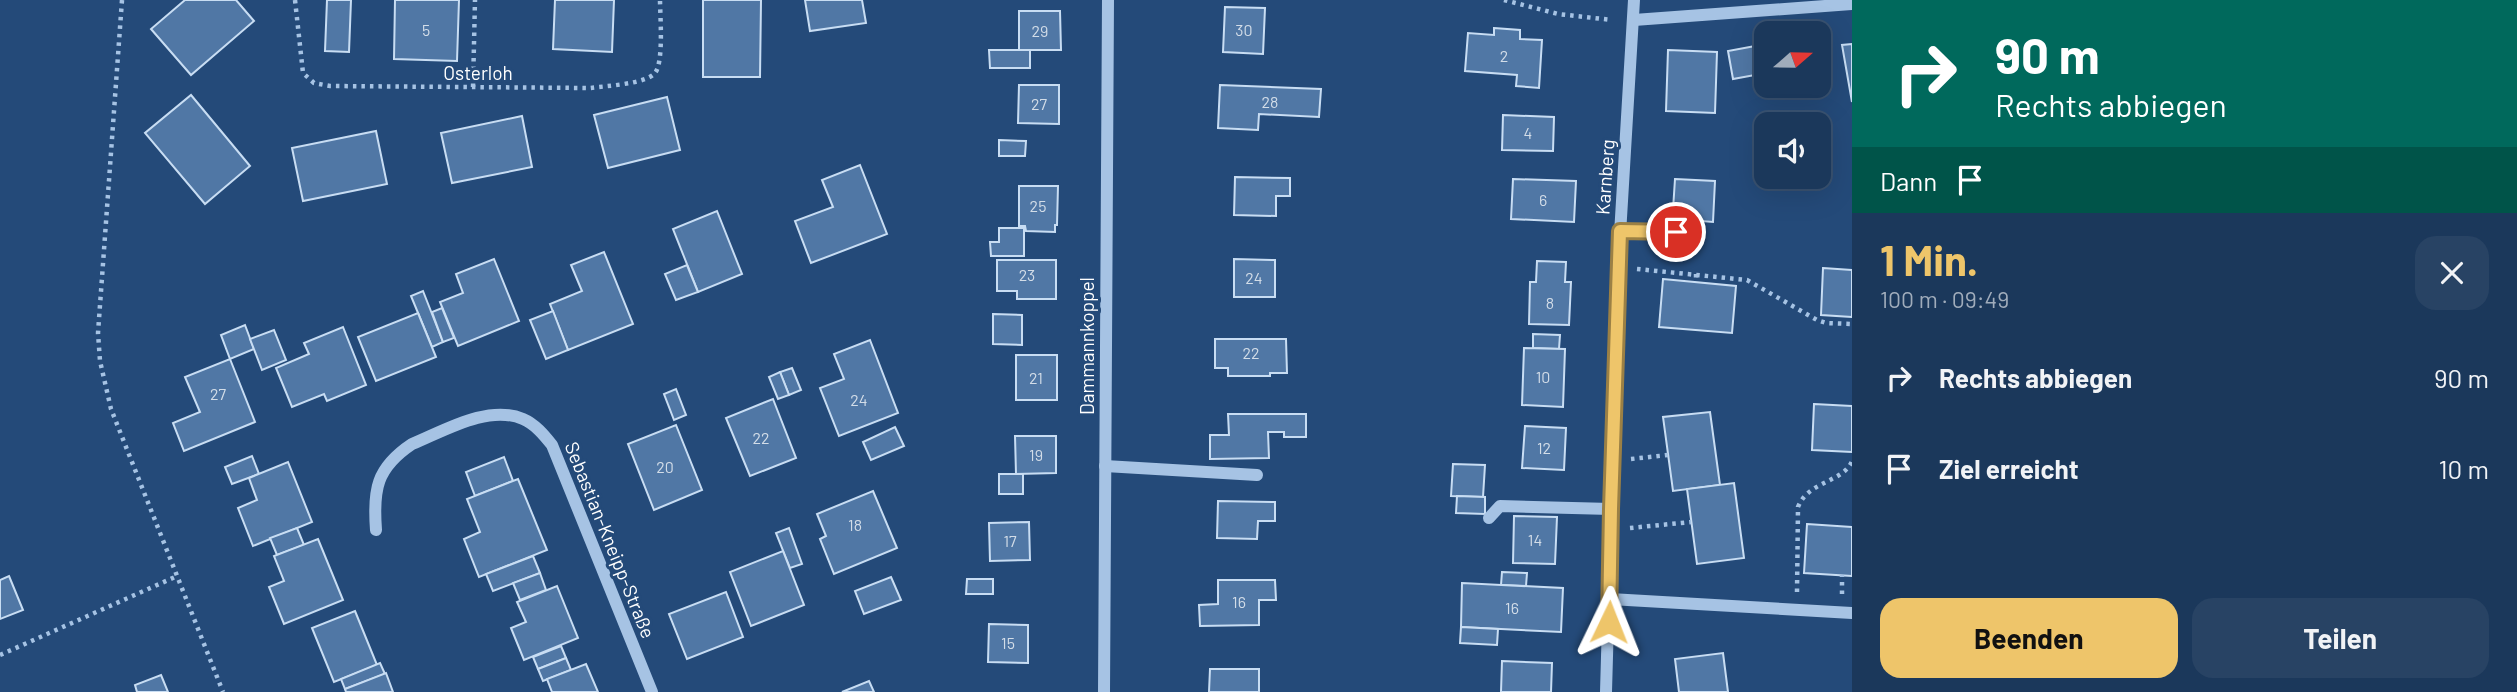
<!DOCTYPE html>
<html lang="de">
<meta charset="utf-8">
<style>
body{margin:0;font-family:Barlow,sans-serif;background:#284364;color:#f1f3f6;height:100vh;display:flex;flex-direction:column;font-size:26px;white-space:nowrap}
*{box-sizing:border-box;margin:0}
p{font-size:23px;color:#a0acbb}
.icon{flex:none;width:38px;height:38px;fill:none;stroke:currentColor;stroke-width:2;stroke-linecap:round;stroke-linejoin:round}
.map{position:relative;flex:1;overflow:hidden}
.panel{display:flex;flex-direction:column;background:#1b385b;width:665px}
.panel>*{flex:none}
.banner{background:#00695c;color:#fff;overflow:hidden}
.needle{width:46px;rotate:70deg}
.fabs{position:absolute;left:1754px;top:21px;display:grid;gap:14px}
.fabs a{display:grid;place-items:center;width:77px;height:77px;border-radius:14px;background:#1b385b;box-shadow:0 7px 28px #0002,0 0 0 2px #395271;font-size:35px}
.pin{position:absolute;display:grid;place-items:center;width:60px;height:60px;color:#fff;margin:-30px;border:4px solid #fff;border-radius:50%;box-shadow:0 2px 7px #0007}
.me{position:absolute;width:77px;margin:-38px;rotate:2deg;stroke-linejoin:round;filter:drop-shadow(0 0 5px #0008)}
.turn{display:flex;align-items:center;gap:24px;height:147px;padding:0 28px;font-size:32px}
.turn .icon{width:91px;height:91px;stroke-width:2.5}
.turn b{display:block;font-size:49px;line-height:60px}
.then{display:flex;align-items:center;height:66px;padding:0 28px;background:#0003;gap:14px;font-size:26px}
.round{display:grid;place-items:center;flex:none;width:74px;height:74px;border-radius:21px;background:#284364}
.head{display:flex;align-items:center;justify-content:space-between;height:119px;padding:0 28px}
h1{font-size:42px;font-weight:700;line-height:52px;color:#eec56a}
.button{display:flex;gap:14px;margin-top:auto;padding:14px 28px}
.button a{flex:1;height:80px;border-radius:21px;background:#eec56a;color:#111;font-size:28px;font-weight:700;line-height:80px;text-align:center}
.button a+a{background:#284364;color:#f1f3f6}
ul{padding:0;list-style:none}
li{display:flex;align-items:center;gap:21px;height:91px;padding:0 28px}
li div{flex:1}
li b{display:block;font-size:26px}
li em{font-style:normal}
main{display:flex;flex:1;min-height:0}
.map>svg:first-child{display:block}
</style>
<main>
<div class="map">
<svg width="1852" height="692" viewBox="0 0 1852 692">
<rect width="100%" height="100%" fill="#244a79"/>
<g fill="#5077a5" stroke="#c8ddf3" stroke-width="2">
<polygon points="185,0 236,0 254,21 191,75 151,29"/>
<polygon points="327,0 351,0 349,52 325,51"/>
<polygon points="395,0 459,0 457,61 394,59"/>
<polygon points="555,0 614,0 612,52 553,49"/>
<polygon points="703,0 761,0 760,77 703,77"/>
<polygon points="805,0 862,0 866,23 810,31"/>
<polygon points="1225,7 1265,8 1263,54 1223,52"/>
<polygon points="1019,11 1060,11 1061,50 1019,50"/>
<polygon points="1494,28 1520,30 1520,39 1542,40 1539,88 1516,86 1517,75 1465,71 1468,33 1494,35"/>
<polygon points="1766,44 1766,73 1733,79 1728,51"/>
<polygon points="1852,44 1852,102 1842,45"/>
<polygon points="989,50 1030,50 1030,68 990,68"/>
<polygon points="1668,50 1717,52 1715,113 1666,111"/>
<polygon points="1019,85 1059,85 1059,124 1018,123"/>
<polygon points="1220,85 1321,89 1319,117 1259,114 1258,130 1218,128"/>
<polygon points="191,95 250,166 205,204 145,133"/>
<polygon points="667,97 680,150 608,168 594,115"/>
<polygon points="1503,115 1554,117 1553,151 1502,150"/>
<polygon points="522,116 532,167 452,183 441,133"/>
<polygon points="376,131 387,184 303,201 292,148"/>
<polygon points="999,140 1026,141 1025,156 999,156"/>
<polygon points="860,165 887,234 811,263 795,221 833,207 822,180"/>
<polygon points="1235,177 1290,178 1290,196 1276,196 1276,216 1234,215"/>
<polygon points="1513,179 1576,181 1574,222 1511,219"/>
<polygon points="1675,179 1715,181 1713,222 1689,220 1689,226 1672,225"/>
<polygon points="1019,186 1058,186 1057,225 1055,225 1055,232 1026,231 1025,226 1019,226"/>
<polygon points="717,211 742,274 698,292 673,229"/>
<polygon points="999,228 1024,228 1024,256 991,256 990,242 999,242"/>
<polygon points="604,252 633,324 568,350 550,304 582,291 571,265"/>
<polygon points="494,259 519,321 458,346 440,302 463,293 456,274"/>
<polygon points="1234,259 1275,260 1275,297 1234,297"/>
<polygon points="997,260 1056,260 1056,299 1017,299 1017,291 997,291"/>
<polygon points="1537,261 1566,262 1565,282 1571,282 1569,325 1529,324 1530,282 1536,282"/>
<polygon points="687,265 698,292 676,300 665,274"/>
<polygon points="1823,268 1852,270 1852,317 1821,315"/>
<polygon points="1663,279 1736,286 1732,333 1659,327"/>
<polygon points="423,291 443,342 432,347 411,296"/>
<polygon points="442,308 454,338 443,342 432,312"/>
<polygon points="553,311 568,350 546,359 530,320"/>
<polygon points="418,313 436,357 376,381 358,337"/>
<polygon points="993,314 1022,315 1022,345 993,344"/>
<polygon points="245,325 254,349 230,359 221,335"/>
<polygon points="343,327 366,385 327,401 324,394 292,407 276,368 309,354 304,343"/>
<polygon points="274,330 286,360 262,370 250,339"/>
<polygon points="1533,334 1560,335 1559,349 1533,348"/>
<polygon points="1215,339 1286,339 1287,373 1270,373 1270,376 1228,376 1228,368 1215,368"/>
<polygon points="870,340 898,413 839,436 820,388 844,379 834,354"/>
<polygon points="1524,348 1565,349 1563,407 1522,405"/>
<rect x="1016" y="355" width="41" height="45"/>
<polygon points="230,359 255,422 184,451 173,423 200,412 185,377"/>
<polygon points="792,368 801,390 789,395 780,372"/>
<polygon points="780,372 789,395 778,399 769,377"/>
<polygon points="676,389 686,415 674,420 664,394"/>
<polygon points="773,399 796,458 750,476 726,418"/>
<polygon points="1814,404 1852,406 1852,452 1812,450"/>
<polygon points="1710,412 1720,485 1673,491 1663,417"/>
<polygon points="1228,414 1306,414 1306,437 1284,437 1284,432 1268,432 1269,458 1210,459 1210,435 1229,435"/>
<polygon points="676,425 702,490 654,510 628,444"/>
<polygon points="1525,426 1566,428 1564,470 1522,468"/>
<polygon points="895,427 904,446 871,460 863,442"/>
<polygon points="1015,436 1056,436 1056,473 1016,474"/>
<polygon points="252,456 259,474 232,484 225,467"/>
<polygon points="504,457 513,481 475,496 466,472"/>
<polygon points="288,462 312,522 253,546 238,508 257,500 249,478"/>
<polygon points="1453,464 1485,465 1483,497 1451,496"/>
<rect x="999" y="474" width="24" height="20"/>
<polygon points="518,479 547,550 479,577 464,539 480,532 467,499"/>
<polygon points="1734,483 1744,558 1697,564 1687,489"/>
<polygon points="873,491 897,548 834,574 820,539 826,536 817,514"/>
<polygon points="1457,496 1485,497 1485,514 1456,513"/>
<polygon points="1218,501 1275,502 1275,521 1258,521 1257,539 1217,538"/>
<polygon points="1514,516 1557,517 1555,564 1513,563"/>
<polygon points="1029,522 1030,560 990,561 989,523"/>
<polygon points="1807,524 1852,527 1852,576 1804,573"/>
<polygon points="297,528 304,545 277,555 270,538"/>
<polygon points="789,528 802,564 790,568 776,533"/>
<polygon points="318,539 343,600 284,624 269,587 284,581 274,556"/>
<polygon points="783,551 804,605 751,626 730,572"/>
<polygon points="533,556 540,573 493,591 486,574"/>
<polygon points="1502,572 1527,573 1526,586 1501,585"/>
<polygon points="540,573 546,590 520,600 513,583"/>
<polygon points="9,576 23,610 0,619 0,580"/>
<polygon points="891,577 901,600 864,614 855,591"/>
<polygon points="967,579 993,579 993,594 966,594"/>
<polygon points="1218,580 1275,580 1276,600 1259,600 1259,625 1200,626 1199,605 1218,604"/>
<polygon points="1462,583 1563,588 1561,632 1461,627"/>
<polygon points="557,586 578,638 524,660 511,628 526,622 517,602"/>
<polygon points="726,592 743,637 687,659 669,614"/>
<polygon points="355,611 377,665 334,682 312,628"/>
<polygon points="989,624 1028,625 1028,663 988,662"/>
<polygon points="1461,627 1498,629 1497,645 1460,643"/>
<polygon points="561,646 566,658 538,669 533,657"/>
<polygon points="1723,653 1728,692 1679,692 1675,659"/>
<polygon points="566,658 571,670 543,681 538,669"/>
<polygon points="1502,661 1552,663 1551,692 1501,692"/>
<polygon points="380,663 385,674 345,689 341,679"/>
<polygon points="586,664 598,692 552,692 547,679"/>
<polygon points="1210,669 1259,669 1259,692 1209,692"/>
<polygon points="386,673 393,692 346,692 345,689"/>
<polygon points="161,675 168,692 137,692 135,685"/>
<polygon points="869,681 874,692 842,692"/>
</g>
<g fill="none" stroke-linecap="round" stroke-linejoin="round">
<g stroke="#a6c3e4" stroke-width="4.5" stroke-dasharray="3.5 5" stroke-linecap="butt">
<polyline points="122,0 98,333 100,361 111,409 223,692"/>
<path d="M295 0 303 73 314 83 330 86 590 88C605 86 646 84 655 73 664 62 660 15 660 0"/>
<polyline points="1504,0 1558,14 1612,20"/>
<polyline points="473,87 475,0"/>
<polyline points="1637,269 1747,280 1817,320 1826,323 1852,324"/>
<polyline points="1696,274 1696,282"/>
<polyline points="1631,459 1668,455"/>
<polyline points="1630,528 1691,522"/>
<path d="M1797 592 1798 507C1808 481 1844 482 1852 461"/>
<polyline points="1842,594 1842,575"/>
<polyline points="0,655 175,577"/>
</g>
<g stroke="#a6c3e4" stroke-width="12">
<polyline points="1634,20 1852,4"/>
<polyline points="1621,231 1694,231"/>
<polyline points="1105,466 1257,475"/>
<polyline points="1489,518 1500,506 1611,509"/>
<path d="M376 530C373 490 376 468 412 444 444 431 488 404 523 419 535 424 544 435 552 445L652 692"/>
<polyline points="1610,599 1852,613"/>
<polyline points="1104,692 1108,0"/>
<polyline points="1606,692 1618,268 1634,0"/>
</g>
</g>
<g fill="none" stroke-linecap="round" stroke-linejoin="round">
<defs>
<polyline id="route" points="1609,622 1611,509 1620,231 1676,232"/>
</defs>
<use href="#route" stroke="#9b8045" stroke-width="18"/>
<use href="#route" stroke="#eec56a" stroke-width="12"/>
</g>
<g text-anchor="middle" stroke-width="6" stroke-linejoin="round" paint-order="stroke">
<g font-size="16" fill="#d3dde8">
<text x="426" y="36">5</text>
<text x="1244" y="36">30</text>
<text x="1040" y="37">29</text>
<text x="1504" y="62">2</text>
<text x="1270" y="108">28</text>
<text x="1039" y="110">27</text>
<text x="1528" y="139">4</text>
<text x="1543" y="206">6</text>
<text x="1038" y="212">25</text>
<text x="1027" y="281">23</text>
<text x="1254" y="284">24</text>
<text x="1550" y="309">8</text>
<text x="1251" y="359">22</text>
<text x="1543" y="383">10</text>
<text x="1036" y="384">21</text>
<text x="218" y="400">27</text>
<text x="859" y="406">24</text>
<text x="761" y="444">22</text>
<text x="1544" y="454">12</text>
<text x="1036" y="461">19</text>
<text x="665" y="473">20</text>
<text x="855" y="531">18</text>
<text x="1535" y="546">14</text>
<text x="1010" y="547">17</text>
<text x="1239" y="608">16</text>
<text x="1512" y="614">16</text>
<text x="1008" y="649">15</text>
</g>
<g font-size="19" fill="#fff" stroke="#244a79">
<text x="478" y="80">Osterloh</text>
<text transform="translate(1605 177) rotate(-86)" y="7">Karnberg</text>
<text transform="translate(1087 346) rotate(-90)" y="7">Dammannkoppel</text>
<text transform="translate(610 540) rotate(68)" y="7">Sebastian-Kneipp-Straße</text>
</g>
</g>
</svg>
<div class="fabs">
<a><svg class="needle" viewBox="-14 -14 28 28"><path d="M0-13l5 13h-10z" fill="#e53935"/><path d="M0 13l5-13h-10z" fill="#a0acbb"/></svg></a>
<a><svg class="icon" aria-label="sound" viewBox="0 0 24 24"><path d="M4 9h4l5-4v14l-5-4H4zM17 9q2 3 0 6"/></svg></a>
</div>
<div class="pin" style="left:1676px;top:232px;background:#d93025"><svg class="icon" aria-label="arrive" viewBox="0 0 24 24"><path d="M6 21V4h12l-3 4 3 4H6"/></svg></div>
<svg class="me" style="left:1609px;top:622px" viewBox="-20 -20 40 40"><path d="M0-17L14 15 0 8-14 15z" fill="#eec56a" stroke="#fff" stroke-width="4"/></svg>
</div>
<section class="panel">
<div class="banner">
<div class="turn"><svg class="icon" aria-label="right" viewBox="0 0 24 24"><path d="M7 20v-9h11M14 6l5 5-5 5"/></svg><div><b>90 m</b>Rechts abbiegen</div></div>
<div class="then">Dann<svg class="icon" aria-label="arrive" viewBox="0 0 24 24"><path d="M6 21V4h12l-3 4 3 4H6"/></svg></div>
</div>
<div class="head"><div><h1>1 Min.</h1><p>100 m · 09:49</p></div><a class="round"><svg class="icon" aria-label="close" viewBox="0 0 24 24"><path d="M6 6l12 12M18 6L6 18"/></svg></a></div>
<ul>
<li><svg class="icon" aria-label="right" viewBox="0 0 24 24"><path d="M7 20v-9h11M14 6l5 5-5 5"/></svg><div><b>Rechts abbiegen</b></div><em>90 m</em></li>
<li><svg class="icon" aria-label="arrive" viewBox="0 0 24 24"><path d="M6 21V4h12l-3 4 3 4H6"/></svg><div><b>Ziel erreicht</b></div><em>10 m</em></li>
</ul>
<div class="button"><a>Beenden</a><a>Teilen</a></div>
</section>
</main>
